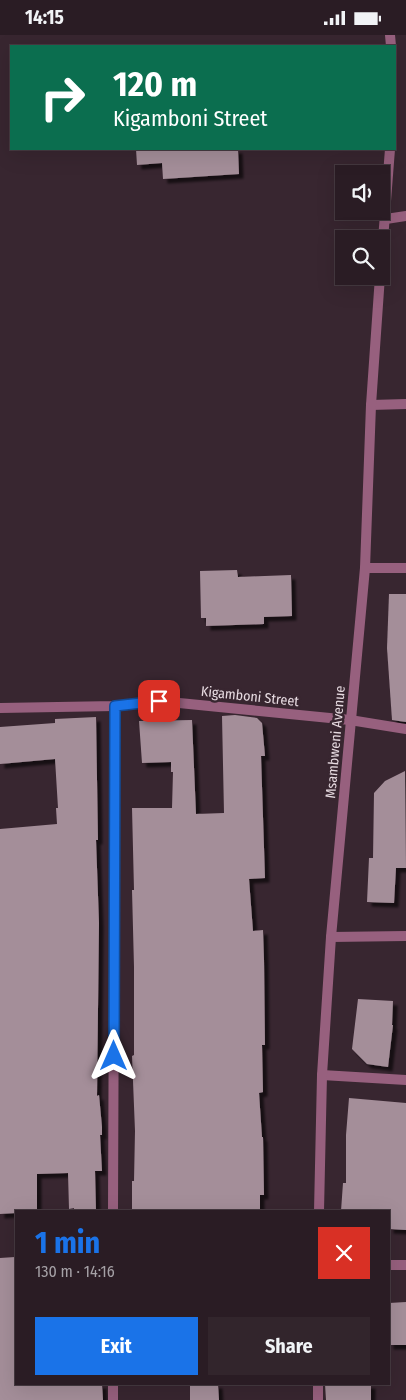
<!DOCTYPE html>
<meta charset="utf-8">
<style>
body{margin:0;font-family:"Fira Sans Condensed",sans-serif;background:#32252c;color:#f1f3f6;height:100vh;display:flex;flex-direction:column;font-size:19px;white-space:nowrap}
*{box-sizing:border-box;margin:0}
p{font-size:16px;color:#a5a1a6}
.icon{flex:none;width:28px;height:28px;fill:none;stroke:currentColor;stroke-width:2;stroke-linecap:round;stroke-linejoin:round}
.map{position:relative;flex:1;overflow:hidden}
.side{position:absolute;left:15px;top:1175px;width:375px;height:175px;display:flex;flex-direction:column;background:#2a1c24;border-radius:0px;box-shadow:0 5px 20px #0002,0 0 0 1px #463a41}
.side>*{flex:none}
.banner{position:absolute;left:10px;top:10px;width:386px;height:105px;border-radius:0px;box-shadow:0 5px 20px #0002,0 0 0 1px #463a41;background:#0b6e4f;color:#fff;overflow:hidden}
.tools{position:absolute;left:335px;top:130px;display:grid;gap:10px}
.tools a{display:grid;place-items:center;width:55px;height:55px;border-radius:0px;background:#2a1c24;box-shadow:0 5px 20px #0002,0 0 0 1px #463a41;font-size:25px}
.pin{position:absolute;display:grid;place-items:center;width:42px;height:42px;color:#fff;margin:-21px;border-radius:10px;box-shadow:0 2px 8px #0006}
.me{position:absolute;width:55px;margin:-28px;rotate:0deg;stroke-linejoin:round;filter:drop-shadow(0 0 4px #0008)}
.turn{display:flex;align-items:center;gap:18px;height:105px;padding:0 20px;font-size:22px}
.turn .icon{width:65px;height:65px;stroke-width:2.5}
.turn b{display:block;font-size:35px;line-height:42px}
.round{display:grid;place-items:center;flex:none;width:52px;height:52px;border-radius:0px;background:#32252c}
.headline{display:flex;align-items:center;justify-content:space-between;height:85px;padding:0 20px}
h1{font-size:30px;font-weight:700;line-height:38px;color:#1a73e8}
.primary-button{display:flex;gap:10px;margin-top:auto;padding:10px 20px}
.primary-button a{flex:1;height:58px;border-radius:0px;background:#1a73e8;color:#fff;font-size:20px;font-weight:700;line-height:58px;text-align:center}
.primary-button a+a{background:#32252c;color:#f1f3f6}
.status{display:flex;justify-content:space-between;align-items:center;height:35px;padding:0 25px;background:#2a1c24;direction:ltr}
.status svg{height:14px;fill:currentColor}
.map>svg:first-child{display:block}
</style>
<div class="status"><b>14:15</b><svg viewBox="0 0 49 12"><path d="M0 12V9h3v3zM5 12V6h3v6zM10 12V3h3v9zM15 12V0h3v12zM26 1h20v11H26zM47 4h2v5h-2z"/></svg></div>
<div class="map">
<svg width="406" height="1365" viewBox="0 0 406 1365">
<defs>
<filter id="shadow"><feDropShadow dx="4.5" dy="4.5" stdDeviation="1" flood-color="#0009"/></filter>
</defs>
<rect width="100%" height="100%" fill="#382630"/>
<g fill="#a48e99" filter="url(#shadow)">
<polygon points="136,114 238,114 239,139 163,144 162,128 137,130"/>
<polygon points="237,535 238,542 291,540 292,581 264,582 264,589 206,591 206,583 201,583 200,536"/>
<polygon points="389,559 406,559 406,687 392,685 387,613"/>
<polygon points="235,680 257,683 262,688 265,721 261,721 265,843 249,844 253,896 263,895 264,925 265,1010 262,1010 263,1057 259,1058 262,1102 263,1102 264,1160 260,1160 260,1176 132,1176 132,1146 134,1146 135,1096 132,1021 134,1020 134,932 132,855 134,855 132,773 172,773 173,737 171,737 171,727 142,728 139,686 192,685 196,779 224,778 222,681"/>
<polygon points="96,682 98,805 96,805 99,888 97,1061 99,1060 102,1092 102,1100 100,1100 102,1136 95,1136 96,1176 74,1176 74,1173 69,1174 68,1138 37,1139 37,1176 16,1176 16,1178 0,1179 0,794 57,789 56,773 58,773 55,724 0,729 0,692 55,688 55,684"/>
<polygon points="405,736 406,833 396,833 394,868 367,867 369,823 373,823 374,758 385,746"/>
<polygon points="358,964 393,966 392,990 393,990 388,1032 367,1029 352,1014"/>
<polygon points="349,1063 406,1068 406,1195 389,1194 389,1176 341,1176 343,1148 346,1148 346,1100"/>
<polygon points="15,1222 16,1241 16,1349 102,1349 103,1365 0,1365 0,1223"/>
<polygon points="406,1267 406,1310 389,1310 389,1268"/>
<polygon points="190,1349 218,1349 219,1365 190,1365"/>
<polygon points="325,1349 371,1349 371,1365 326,1365"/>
</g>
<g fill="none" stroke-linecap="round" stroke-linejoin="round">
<g stroke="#97607e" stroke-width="10">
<polyline points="390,0 391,11"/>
<polyline points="386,184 406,181"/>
<polyline points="381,231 390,114"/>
<polyline points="371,370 406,369"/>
<polyline points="365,533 406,533"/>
<polyline points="0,673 115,671 159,666 350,685 406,694"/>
<polyline points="331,902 406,901"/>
<polyline points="322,1040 406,1045"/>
<polyline points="113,1176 115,671"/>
<polyline points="319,1176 322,1040 331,902 365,533 371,370 380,241"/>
<polyline points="389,1230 406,1230"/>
<polyline points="113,1365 113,1349"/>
<polyline points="318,1365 318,1349"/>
</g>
</g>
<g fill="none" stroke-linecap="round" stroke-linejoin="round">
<defs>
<polyline id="route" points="114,1021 115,671 159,666"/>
</defs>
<use href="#route" stroke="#114b97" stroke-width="12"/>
<use href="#route" stroke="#1a73e8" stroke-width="9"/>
</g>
<g text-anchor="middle" stroke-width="5" stroke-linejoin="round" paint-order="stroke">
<g font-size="14" fill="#e6dae0" stroke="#382630">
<text transform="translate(250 661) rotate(6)" y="5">Kigamboni Street</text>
<text transform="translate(335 707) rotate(-85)" y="5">Msambweni Avenue</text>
</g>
</g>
</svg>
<div class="tools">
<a><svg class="icon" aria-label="sound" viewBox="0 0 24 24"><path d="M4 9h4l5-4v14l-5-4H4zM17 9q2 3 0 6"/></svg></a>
<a><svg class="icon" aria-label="search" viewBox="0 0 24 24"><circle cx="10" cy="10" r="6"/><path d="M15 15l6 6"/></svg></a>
</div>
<div class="pin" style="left:159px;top:666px;background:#d93025"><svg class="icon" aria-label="arrive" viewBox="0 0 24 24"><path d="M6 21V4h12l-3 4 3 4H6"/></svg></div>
<svg class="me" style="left:114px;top:1021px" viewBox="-20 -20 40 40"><path d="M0-17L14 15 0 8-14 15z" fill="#1a73e8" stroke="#fff" stroke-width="4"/></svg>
<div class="banner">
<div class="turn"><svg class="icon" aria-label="right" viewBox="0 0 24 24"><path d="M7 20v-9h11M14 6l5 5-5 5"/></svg><div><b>120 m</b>Kigamboni Street</div></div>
</div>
<section class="side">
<div class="headline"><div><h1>1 min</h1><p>130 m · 14:16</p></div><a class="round" style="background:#d93025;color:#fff"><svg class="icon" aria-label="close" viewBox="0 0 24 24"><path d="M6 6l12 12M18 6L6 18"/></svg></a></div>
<div class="primary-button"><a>Exit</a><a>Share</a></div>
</section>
</div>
